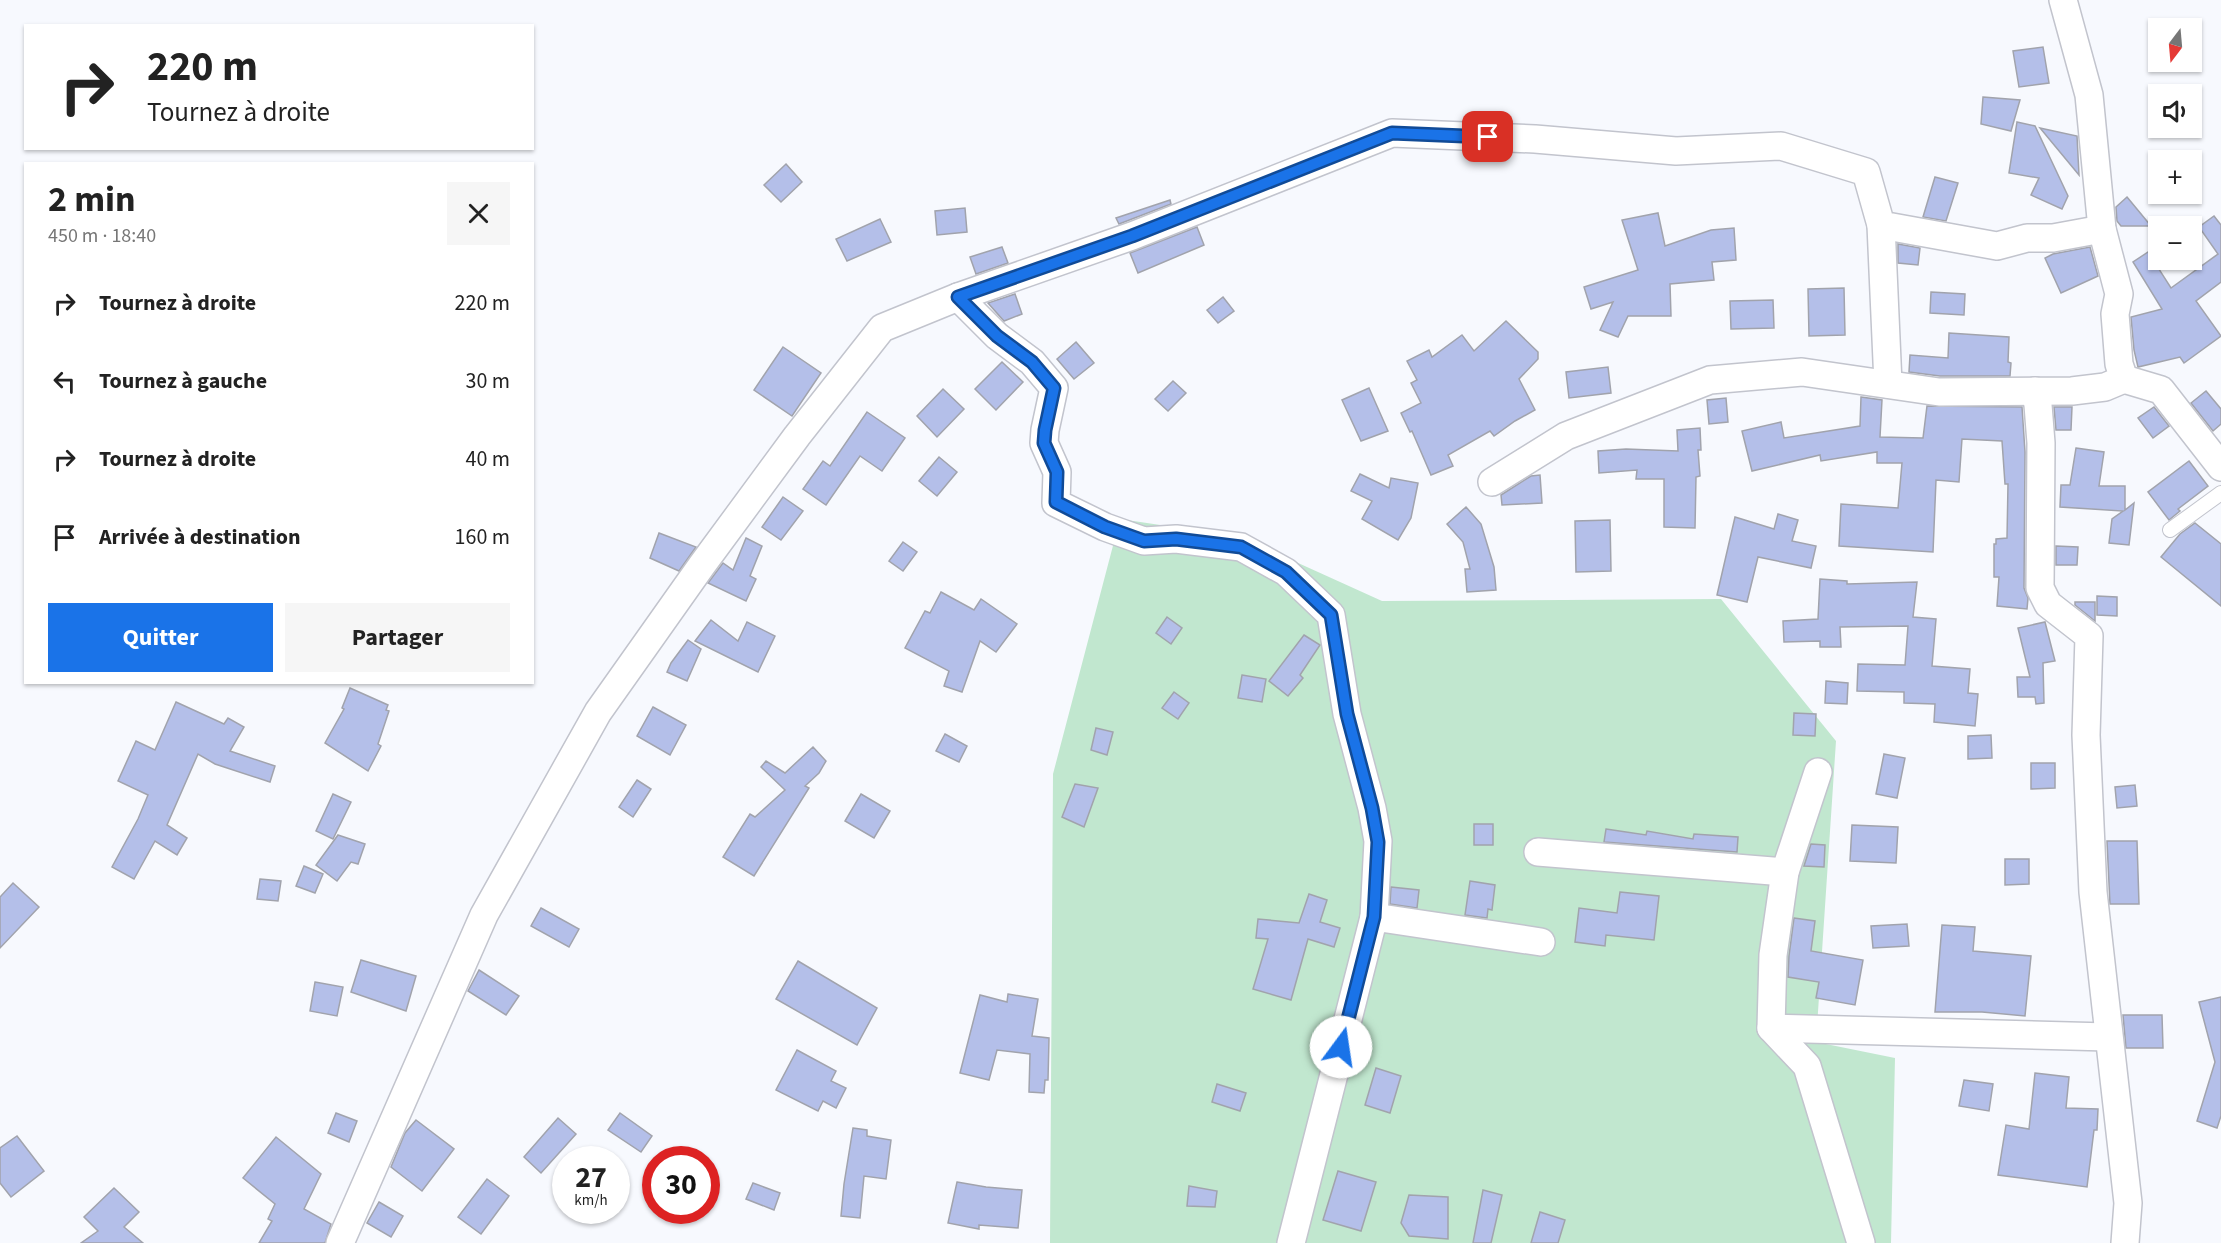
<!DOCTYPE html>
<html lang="fr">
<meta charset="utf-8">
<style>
body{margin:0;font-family:"Source Sans 3",sans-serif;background:#f6f6f6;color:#222;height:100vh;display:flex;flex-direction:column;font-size:22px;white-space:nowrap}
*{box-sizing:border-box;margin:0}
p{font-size:20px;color:#767676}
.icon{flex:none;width:33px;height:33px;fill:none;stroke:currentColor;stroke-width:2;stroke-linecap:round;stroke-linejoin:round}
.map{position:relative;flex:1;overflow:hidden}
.side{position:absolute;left:24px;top:162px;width:510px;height:522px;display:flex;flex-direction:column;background:#fff;border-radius:0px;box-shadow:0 2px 4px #0004}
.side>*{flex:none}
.guide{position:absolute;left:24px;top:24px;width:510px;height:126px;border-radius:0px;box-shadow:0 2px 4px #0004;background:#fff;color:#222;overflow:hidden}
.needle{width:39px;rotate:196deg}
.buttons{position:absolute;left:2148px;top:18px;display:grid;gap:12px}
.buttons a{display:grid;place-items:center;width:54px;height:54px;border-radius:0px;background:#fff;box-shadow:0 2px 4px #0004;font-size:30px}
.speed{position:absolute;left:552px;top:1146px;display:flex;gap:12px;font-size:30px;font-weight:700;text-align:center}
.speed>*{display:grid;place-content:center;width:78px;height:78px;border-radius:50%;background:#fff;box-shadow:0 2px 4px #0004;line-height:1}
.speed small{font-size:15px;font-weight:400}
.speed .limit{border:9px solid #d22;background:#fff;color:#111}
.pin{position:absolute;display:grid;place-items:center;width:51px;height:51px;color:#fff;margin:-26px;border-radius:12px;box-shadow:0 3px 9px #0006}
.me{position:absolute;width:66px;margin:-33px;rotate:14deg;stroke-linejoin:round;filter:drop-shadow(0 0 4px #0008)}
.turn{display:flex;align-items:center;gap:21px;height:126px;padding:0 24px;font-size:27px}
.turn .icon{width:78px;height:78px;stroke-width:2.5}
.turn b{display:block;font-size:42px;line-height:51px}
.round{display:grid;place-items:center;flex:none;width:63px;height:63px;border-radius:0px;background:#f6f6f6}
.head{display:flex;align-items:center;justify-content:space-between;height:102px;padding:0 24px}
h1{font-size:36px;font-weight:700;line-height:45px}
.primary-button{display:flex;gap:12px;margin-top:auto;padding:12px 24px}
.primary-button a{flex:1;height:69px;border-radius:0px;background:#1a73e8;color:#fff;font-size:24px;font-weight:700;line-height:69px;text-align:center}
.primary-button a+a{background:#f6f6f6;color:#222}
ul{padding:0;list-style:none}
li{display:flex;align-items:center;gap:18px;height:78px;padding:0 24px}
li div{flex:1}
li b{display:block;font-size:22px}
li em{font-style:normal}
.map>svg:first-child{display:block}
</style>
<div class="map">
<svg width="2221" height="1243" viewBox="0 0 2221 1243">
<rect width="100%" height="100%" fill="#f7f9fe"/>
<polygon fill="#c1e7cf" points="1120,519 1241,537 1382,601 1721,599 1836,741 1816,1042 1895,1058 1891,1243 1050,1243 1053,774"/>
<g fill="#b4bfe9" stroke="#a1a3ac" stroke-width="1.5">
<polygon points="2043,47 2049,83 2019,87 2013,51"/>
<polygon points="1983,97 2020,100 2011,131 1981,124"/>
<polygon points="2017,122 2035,126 2068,196 2062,209 2031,195 2039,178 2009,173"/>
<polygon points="2040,128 2077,136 2079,175"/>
<polygon points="786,164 802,182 781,202 764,185"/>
<polygon points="1935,177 1958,183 1946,221 1923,217"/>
<polygon points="2127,197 2151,226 2121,226 2117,221 2116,207"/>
<polygon points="1170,200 1171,204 1119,224 1116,218"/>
<polygon points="965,208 967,232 937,235 935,211"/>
<polygon points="1658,213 1665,246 1711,230 1734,228 1736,260 1712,262 1714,280 1670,284 1671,316 1628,316 1618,337 1600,330 1613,302 1591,309 1584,287 1638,270 1622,220"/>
<polygon points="2214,216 2221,225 2221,282 2196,301 2221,336 2184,363 2180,357 2138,367 2134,350 2131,317 2162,309 2133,262 2148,252 2171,288 2218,254 2199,227"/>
<polygon points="880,219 891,242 847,261 836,239"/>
<polygon points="1197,227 1204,245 1138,273 1130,253"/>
<polygon points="1898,244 1920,248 1918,265 1898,263"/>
<polygon points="1002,247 1008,263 976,274 970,257"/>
<polygon points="2090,247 2098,276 2061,293 2045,258 2053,254"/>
<polygon points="1844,288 1845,335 1809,336 1808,289"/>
<polygon points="1931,292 1965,294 1964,315 1930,313"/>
<polygon points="1015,294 1022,314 1004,321 988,303"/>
<polygon points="1223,297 1234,311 1218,323 1207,310"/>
<polygon points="1773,300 1774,328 1731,329 1730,301"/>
<polygon points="1506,321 1538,352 1538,359 1519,379 1535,410 1515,421 1494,436 1490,431 1448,455 1453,466 1431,475 1412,431 1410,432 1401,413 1421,403 1411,383 1417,380 1407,361 1429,350 1432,357 1462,335 1474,351"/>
<polygon points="1949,333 2009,337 2008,362 2011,363 2010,376 1940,376 1909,372 1910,355 1948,358"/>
<polygon points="1076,342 1094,363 1074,379 1057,359"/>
<polygon points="783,347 821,373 792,416 754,390"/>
<polygon points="1002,362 1023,382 996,410 975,389"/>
<polygon points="1608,367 1611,393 1569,398 1566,372"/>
<polygon points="1173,381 1186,393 1168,411 1155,399"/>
<polygon points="1369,388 1388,431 1361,441 1342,400"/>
<polygon points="943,389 964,409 937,437 917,416"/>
<polygon points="2206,391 2221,409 2221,424 2213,431 2191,403"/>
<polygon points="1861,397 1882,400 1880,437 1923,438 1927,406 2022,407 2025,452 2024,588 2028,598 2027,609 1997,606 1999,577 1994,577 1994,544 1996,544 1996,539 2007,538 2008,484 2005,484 2002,441 1962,439 1959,482 1936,480 1933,552 1839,546 1841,504 1898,508 1902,463 1877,463 1877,452 1821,461 1820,455 1752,471 1742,431 1781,422 1784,438 1860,426"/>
<polygon points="1726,398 1728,422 1709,424 1707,400"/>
<polygon points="2054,407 2072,407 2071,430 2056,430"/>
<polygon points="2154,407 2169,426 2153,438 2138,418"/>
<polygon points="867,412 905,438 882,471 860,456 826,505 803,489 823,461 830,466"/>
<polygon points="1700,428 1701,450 1698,450 1700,476 1696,477 1695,528 1664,527 1664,479 1636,479 1637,470 1599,473 1598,451 1626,449 1678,451 1677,430"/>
<polygon points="2076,448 2104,452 2099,486 2125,486 2125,510 2134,503 2129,545 2109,543 2112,519 2123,511 2060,507 2061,485 2070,485"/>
<polygon points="939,457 957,472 937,496 919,481"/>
<polygon points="2189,461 2208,486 2178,509 2180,511 2169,520 2148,492"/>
<polygon points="1360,474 1389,488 1391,478 1418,483 1411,518 1398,540 1362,519 1372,501 1351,491"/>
<polygon points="1540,475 1542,503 1502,505 1501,495 1531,476"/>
<polygon points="783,497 803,511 781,540 762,527"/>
<polygon points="1466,507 1481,524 1494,567 1496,590 1467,592 1465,569 1470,569 1463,542 1447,524"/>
<polygon points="1778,514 1798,520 1792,541 1816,546 1811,568 1758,557 1747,602 1717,595 1735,517 1774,529"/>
<polygon points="1610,520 1611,571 1576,572 1575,521"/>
<polygon points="2195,523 2221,544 2221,606 2161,557 2180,534"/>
<polygon points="659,533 696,547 679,571 650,558"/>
<polygon points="746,538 762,546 750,576 756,579 746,601 708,583 723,563 733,570"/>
<polygon points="903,542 917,552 903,571 889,561"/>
<polygon points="2056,546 2078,547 2077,565 2056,565"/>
<polygon points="1820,579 1847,581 1847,584 1917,582 1913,617 1936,619 1932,666 1970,669 1968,693 1978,694 1975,726 1934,722 1935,704 1904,703 1904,692 1857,691 1858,664 1905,665 1908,626 1840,627 1841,647 1820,647 1820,641 1784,642 1783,621 1818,619"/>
<polygon points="941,592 974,610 981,599 1017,624 996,652 980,641 962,692 944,686 949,671 905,648 925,611 930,613"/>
<polygon points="2097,596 2117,597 2117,616 2097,615"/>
<polygon points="2075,602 2095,602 2095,621 2075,605"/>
<polygon points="1167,617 1182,628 1171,644 1156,633"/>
<polygon points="711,620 738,641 747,622 775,636 758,672 695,641"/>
<polygon points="2045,622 2055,661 2043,663 2044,703 2036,704 2035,697 2018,697 2017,677 2030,677 2018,628"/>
<polygon points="1304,635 1320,645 1300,675 1303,678 1288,696 1269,681"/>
<polygon points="688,640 701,649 687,681 667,672 671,663"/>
<polygon points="1242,675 1266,679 1262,702 1238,698"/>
<polygon points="1826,681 1848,683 1847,704 1825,703"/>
<polygon points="350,688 388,705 386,710 389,711 378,744 381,746 368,771 325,743 344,709 342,708"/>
<polygon points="1174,692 1189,703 1178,719 1162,708"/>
<polygon points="176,702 224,724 228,718 244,727 230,751 275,766 270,782 215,764 198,754 167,825 187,838 177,855 155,841 134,879 112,867 138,819 148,795 118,781 136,741 155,750"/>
<polygon points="653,707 686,725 670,755 637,736"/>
<polygon points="1794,713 1816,714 1815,736 1793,735"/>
<polygon points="1096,728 1113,732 1107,755 1091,750"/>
<polygon points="945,734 967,746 959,762 936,751"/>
<polygon points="1991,735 1992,758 1968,759 1968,736"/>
<polygon points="813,747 826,761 819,773 805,786 809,788 754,876 723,857 750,814 755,817 785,790 761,767 766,761 785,773"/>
<polygon points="1884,754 1905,758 1897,798 1876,794"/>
<polygon points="2031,763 2055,763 2055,788 2031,789"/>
<polygon points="637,780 651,789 633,817 619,807"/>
<polygon points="1075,784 1098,788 1084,827 1062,817"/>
<polygon points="2135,785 2137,806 2117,808 2115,787"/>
<polygon points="333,794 351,802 333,839 316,831"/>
<polygon points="861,794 890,811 874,838 845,821"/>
<rect x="1474" y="824" width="19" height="21"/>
<polygon points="1852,825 1898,827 1896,863 1850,861"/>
<polygon points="1606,829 1646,835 1647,831 1693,839 1694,834 1738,837 1737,852 1604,842"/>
<polygon points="338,835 365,844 358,864 351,862 337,881 316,865"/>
<polygon points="2107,841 2137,841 2139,904 2110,904"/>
<polygon points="1811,844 1825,845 1824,867 1804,866"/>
<polygon points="2005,859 2029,859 2029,884 2005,885"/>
<polygon points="304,866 323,874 315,893 296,886"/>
<polygon points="260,879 281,881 278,901 257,899"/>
<polygon points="1470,881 1495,885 1492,910 1488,909 1487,918 1465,915"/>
<polygon points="13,883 39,907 0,948 0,897"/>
<polygon points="1391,887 1419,890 1417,908 1390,904"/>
<polygon points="1620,892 1659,896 1654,940 1606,935 1605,946 1575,942 1579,908 1617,913"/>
<polygon points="1309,894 1327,900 1320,922 1340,928 1334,947 1308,939 1291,1000 1253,989 1268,939 1256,938 1258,919 1299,923"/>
<polygon points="541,908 579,929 569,947 531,926"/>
<polygon points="1794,918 1815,921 1811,951 1863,960 1855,1005 1816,998 1819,982 1788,977 1789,956"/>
<polygon points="1907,924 1909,946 1873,948 1871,926"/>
<polygon points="1942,925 1975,927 1973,951 2031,956 2025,1016 1982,1012 1935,1012"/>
<polygon points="361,960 416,976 406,1011 351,992"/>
<polygon points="798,961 877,1008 857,1045 776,999"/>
<polygon points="479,970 519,996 506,1015 468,991"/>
<polygon points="315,982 343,987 337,1016 310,1011"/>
<polygon points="1008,994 1038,999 1032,1036 1049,1038 1048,1080 1045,1080 1044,1093 1029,1092 1030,1054 997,1050 989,1080 960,1073 980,995 1007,1002"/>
<polygon points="2221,997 2221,1116 2217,1128 2197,1121 2215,1062 2199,1002"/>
<polygon points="2123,1015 2162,1015 2163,1048 2126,1048"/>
<polygon points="797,1050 836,1071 831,1081 846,1088 836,1108 823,1101 818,1111 776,1090"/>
<polygon points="1376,1068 1401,1076 1390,1113 1365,1105"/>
<polygon points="2035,1073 2069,1077 2066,1108 2098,1109 2097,1130 2094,1130 2087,1187 1998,1175 2006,1125 2029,1129"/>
<polygon points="1964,1080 1993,1084 1989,1111 1959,1106"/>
<polygon points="1217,1084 1246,1093 1240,1111 1212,1102"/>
<polygon points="336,1113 357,1121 349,1142 328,1133"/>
<polygon points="620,1113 652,1136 641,1152 608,1130"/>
<polygon points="558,1118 576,1134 541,1173 524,1157"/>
<polygon points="416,1120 454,1149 422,1191 391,1167 405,1133"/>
<polygon points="853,1128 867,1130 867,1136 891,1140 886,1179 864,1176 860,1218 841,1216 844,1184"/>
<polygon points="17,1136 44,1171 11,1197 0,1183 0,1148"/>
<polygon points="276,1137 321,1174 304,1209 331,1224 325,1243 259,1243 272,1221 268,1219 275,1204 243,1178"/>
<polygon points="1338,1171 1376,1182 1361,1231 1323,1220"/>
<polygon points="487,1179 509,1196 481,1234 458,1217"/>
<polygon points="957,1182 986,1187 1022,1190 1018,1228 979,1225 979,1229 948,1223"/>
<polygon points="753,1183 780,1193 774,1210 746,1199"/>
<polygon points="1189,1186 1217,1191 1215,1207 1187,1206"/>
<polygon points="114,1188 139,1212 124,1227 143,1243 81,1243 98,1231 84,1217"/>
<polygon points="1483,1190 1502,1195 1491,1243 1473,1243"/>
<polygon points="1409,1195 1448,1197 1448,1239 1409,1236 1401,1223"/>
<polygon points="379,1202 403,1216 391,1237 367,1223"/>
<polygon points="1540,1212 1565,1220 1558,1243 1531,1243"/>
</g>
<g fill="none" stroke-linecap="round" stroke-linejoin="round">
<defs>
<polyline id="service" points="2170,530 2221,493"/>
<g id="minor">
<polyline points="2063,0 2089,95 2102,229 2119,294 2115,314 2119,364 2124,379 2161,390 2221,467"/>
<polyline points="1881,225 1888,384"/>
<polyline points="958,297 997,336 1032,362 1054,388 1045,430 1044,443 1057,472 1056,503 1105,527 1144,541 1176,539 1241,547 1286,572 1331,615 1347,714 1372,808 1378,841 1374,917"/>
<polyline points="2035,391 2038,405 2041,443 2040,588 2048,604 2089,636 2086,735 2093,892 2128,1203 2125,1243"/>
<polyline points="1492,482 1566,436 1710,380 1802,372 1939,392 2072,391 2105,387 2124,379"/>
<polyline points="1818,772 1785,872 1773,955 1771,1028 1807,1066 1861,1243"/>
<polyline points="1538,852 1785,872"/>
<polyline points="1771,1028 2108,1037"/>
<polyline points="340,1243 484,915 598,712 702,565 797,436 882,328 958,297 1132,236 1392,133 1535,139 1676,151 1781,146 1866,172 1881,225 1997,246 2027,238 2053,238 2102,229"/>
<polyline points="1291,1243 1374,917 1541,942"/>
</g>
</defs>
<use href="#service" stroke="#c2c4cd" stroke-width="16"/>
<use href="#minor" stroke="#c2c4cd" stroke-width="30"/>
<use href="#service" stroke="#fff" stroke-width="14"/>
<use href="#minor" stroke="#fff" stroke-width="27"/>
</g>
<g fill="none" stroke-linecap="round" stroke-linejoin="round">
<defs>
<polyline id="route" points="1341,1047 1374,917 1378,842 1372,808 1347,714 1331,615 1286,572 1241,547 1176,539 1144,541 1105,527 1056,502 1057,472 1044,443 1045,430 1054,388 1032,362 997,336 958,297 1132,236 1392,133 1488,137"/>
</defs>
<use href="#route" stroke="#114b97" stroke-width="15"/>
<use href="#route" stroke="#1a73e8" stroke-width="10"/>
</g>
</svg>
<div class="buttons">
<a><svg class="needle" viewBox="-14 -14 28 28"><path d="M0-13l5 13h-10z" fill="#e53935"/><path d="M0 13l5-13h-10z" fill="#767676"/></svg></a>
<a><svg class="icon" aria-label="sound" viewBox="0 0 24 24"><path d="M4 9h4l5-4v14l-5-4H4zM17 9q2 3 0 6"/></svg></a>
<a>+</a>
<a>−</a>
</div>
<div class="speed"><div>27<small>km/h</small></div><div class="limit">30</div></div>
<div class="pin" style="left:1488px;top:137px;background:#d93025"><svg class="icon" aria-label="arrive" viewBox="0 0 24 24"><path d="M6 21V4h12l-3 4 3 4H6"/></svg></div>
<svg class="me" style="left:1341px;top:1047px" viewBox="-20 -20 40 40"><circle r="19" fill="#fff"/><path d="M0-13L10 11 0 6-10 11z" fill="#1a73e8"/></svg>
<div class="guide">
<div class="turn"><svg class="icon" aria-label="right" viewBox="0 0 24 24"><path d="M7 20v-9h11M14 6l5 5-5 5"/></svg><div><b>220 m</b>Tournez à droite</div></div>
</div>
<section class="side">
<div class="head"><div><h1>2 min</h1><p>450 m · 18:40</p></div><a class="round"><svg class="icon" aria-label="close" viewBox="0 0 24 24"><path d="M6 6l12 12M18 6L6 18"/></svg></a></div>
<ul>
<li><svg class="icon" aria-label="right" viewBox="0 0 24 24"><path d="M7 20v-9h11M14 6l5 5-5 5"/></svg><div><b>Tournez à droite</b></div><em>220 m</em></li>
<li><svg class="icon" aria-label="left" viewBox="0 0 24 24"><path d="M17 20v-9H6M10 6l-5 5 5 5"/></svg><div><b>Tournez à gauche</b></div><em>30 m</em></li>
<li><svg class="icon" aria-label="right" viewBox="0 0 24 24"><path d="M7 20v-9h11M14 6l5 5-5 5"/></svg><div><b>Tournez à droite</b></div><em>40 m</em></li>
<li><svg class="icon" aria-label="arrive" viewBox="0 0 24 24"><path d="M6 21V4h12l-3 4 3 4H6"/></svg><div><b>Arrivée à destination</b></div><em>160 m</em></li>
</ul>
<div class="primary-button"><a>Quitter</a><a>Partager</a></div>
</section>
</div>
